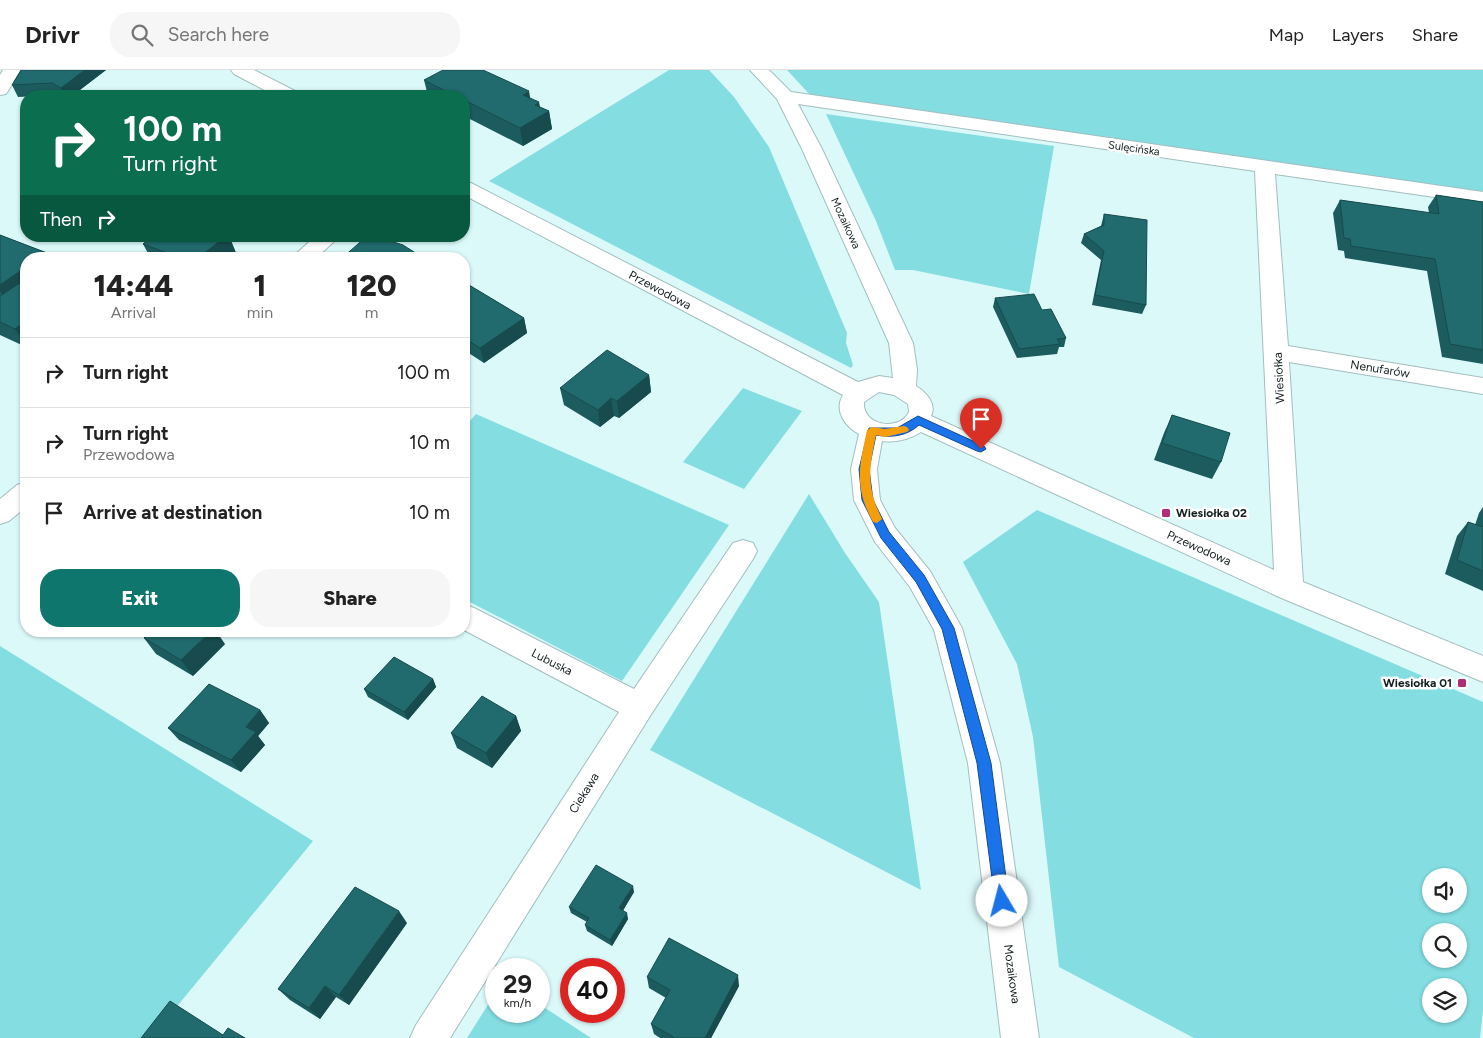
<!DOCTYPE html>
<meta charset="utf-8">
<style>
body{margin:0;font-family:Figtree,sans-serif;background:#f6f6f6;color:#222;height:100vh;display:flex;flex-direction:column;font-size:19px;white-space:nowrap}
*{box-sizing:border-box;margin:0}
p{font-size:16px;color:#767676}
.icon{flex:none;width:28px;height:28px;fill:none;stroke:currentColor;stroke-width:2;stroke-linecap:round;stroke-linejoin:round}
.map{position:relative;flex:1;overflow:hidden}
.drawer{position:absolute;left:20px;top:182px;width:450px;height:385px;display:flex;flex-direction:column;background:#fff;border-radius:20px;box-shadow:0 1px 4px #0004}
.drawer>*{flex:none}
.banner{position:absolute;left:20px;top:20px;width:450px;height:152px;border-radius:20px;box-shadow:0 1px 4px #0004;background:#0b6e4f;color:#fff;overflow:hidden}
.buttons{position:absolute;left:1422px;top:798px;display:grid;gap:10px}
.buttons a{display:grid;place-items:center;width:45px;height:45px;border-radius:50%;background:#fff;box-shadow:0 1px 4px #0004;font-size:25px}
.speed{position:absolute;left:485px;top:888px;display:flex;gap:10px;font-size:25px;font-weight:700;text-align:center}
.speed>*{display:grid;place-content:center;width:65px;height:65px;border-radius:50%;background:#fff;box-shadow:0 1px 4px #0004;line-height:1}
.speed small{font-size:12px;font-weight:400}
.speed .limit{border:8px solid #d22;background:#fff;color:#111}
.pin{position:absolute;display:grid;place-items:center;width:42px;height:42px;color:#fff;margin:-51px -21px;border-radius:50% 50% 50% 0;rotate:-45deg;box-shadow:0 0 5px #0007}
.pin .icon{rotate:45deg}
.me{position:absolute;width:55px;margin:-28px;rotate:352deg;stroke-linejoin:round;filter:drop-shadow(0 0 4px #0008)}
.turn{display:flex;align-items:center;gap:18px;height:105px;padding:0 20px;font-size:22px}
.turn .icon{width:65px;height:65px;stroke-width:2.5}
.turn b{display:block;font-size:35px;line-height:42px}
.then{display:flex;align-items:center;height:48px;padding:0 20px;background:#0003;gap:10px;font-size:19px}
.eta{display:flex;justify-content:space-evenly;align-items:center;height:85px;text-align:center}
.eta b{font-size:30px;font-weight:800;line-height:35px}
.button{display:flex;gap:10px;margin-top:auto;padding:10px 20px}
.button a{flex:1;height:58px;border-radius:20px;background:#0f766e;color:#fff;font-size:20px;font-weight:800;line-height:58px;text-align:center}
.button a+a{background:#f6f6f6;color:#222}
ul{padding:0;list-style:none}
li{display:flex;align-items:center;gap:15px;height:70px;padding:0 20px;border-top:1px solid #e0e0e0}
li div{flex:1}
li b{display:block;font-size:19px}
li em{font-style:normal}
header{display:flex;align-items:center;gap:30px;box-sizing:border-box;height:70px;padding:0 25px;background:#fff;border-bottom:1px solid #e0e0e0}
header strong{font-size:24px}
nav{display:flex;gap:28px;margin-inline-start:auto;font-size:18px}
.search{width:350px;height:45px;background:#f6f6f6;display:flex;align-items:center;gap:12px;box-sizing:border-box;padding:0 18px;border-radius:20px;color:#767676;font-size:19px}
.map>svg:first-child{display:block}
</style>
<header>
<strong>Drivr</strong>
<div class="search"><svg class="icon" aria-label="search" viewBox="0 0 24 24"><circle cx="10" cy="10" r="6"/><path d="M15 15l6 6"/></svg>Search here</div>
<nav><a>Map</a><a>Layers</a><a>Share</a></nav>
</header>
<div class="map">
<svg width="1483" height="968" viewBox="0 0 1483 968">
<rect width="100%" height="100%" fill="#dcf9fa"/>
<g fill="#83dde1" fill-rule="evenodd">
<polygon points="669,0 709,0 734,27 769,77 847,263 846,273 853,295 851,298 489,111"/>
<polygon points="787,0 1483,0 1483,122 812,27"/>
<polygon points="826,44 1054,76 1029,224 913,200 895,200 876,151"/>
<polygon points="743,318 802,341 744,419 683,392"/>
<polygon points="476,344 729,455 622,611 464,529 464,358"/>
<polygon points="809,424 845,483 879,532 921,820 650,680"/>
<path d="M1037 440 1483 632V940L1480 968H1194L1059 897 1033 667 1017 594 963 492ZM1431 806H1459V834H1431ZM1431 861H1459V889H1431ZM1431 916H1459V944H1431Z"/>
<polygon points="0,576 313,771 151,968 0,968"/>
<polygon points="496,922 496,941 539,941 539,934 591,968 467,968"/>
</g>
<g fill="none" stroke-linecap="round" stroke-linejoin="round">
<defs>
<g id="minor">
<polygon points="3,0 21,0 6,24 0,25 0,5"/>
<polygon points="231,0 254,0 297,22 299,26 276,26 234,4"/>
<path d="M750 0H769L791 22 1483 122V134L1275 104 1288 276 1483 308V324L1289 292 1303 512 1483 586V612L1279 527 921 362C910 369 896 373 882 371L877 399 880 430 895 458 930 501 962 558 1000 693 1039 968H1001L968 693 934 560 910 517 875 472 854 430 851 399 859 364C844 356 834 340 843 325L464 125V111L471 113 858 312 879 306 893 308 889 273 802 79 777 29ZM798 34 1255 101 1274 500 931 346C937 334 926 322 916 316L917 299 913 273 822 79ZM879 322 894 325 908 334 909 342C899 362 862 356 864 332Z"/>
<polygon points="316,166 340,166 315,189 290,189"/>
<polygon points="26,412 26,437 9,451 0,454 0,429 17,415"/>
<polygon points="743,470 753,473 757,481 753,489 650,646 450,968 410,968 416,955 619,642 464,560 464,534 474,538 634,619 733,473"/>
</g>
</defs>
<use href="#minor" stroke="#a2bebf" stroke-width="2"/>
<use href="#minor" fill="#fff" fill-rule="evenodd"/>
</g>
<g fill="#1c5c5f">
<polygon points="21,0 106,0 72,26 61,26 58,25 18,27 12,15"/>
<polygon points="424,10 530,28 540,37 549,41 552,59 523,76 464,46 464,26 428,26"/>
<polygon points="1436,125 1483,132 1483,294 1442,287 1427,201 1345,188 1344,181 1338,180 1333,143 1340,130 1429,143 1428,137"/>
<polygon points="1104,144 1146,235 1142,244 1092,235 1101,190 1081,173 1084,164 1101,156"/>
<polygon points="0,165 47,183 51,189 26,189 26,277 0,265 0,226 1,225 0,225"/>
<polygon points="153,166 229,166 236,183 229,189 151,189 143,174"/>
<polygon points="464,212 524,248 527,263 484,293 464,280"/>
<polygon points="995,228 1042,240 1066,268 1064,277 1059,277 1057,284 1017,288 993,237"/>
<polygon points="649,305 651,322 619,348 614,346 600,357 564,335 560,318"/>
<polygon points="1172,345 1221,392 1212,409 1154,390 1164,363"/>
<polygon points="1483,437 1483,521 1445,504 1457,466 1468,452 1475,455 1479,443"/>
<polygon points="144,568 225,574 193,606 156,584"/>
<polygon points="433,609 436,617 408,650 368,627 364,619"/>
<polygon points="260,640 269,653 258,666 265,675 241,702 179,670 168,658"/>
<polygon points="516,646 521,661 492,698 457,678 451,663"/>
<polygon points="634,822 623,840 628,849 612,876 587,861 585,855 587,852 571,843 569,837"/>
<polygon points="407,853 349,935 336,927 320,949 290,930 278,919"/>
<polygon points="647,907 739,916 711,968 660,968 654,964 651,954 666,928 649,918"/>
</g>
<g fill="#174b4d">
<polygon points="85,0 106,0 72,26 66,26 61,18"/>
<polygon points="529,21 532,39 523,25"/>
<polygon points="539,32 542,46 549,41 552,59 523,76 520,58 535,35"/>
<polygon points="226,166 229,166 236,183 229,189 197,189"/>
<polygon points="47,183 51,189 38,189"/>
<polygon points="26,197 26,210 4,226 0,221 0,215"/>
<polygon points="524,248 527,263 484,293 480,278"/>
<polygon points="26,251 26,275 15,259"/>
<polygon points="649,305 651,322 619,348 617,331"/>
<polygon points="611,328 614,346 600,357 598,340"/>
<polygon points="211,561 216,561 225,574 193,606 181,590"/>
<polygon points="433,609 436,617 408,650 404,642"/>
<polygon points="260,640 269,653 258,666 265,675 241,702 231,690 246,657"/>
<polygon points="516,646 521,661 492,698 486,683"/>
<polygon points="633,816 634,822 621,844 619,838"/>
<polygon points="399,841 407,853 349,935 339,925"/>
<polygon points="627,843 628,849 612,876 610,870"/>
<polygon points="738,905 739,916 711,968 705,968"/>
<polygon points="325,916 336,927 320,949 309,938"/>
</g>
<g fill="#216b6e" stroke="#174b4d">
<polygon points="21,0 85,0 61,18 52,13 12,15"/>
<polygon points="443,0 483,0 529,21 523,25 539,32 535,35 549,41 520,58 464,30 464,26 455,26 424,10"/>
<polygon points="1436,125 1483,132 1483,280 1450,274 1435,189 1351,176 1350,169 1344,168 1340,130 1439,144"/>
<polygon points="1104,144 1147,150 1146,235 1095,225 1104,181 1084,164 1104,155"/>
<polygon points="0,165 47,183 38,189 26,189 26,197 0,215"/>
<polygon points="153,166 226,166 197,189 183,189 143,174"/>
<polygon points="367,166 375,166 403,175 425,189 341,189"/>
<polygon points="26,209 26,251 15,259 0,252 0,226"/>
<polygon points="464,212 524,248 480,278 464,268"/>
<polygon points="1034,224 1042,240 1051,239 1066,268 1057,269 1060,274 1019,279 995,228"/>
<polygon points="607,280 649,305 617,331 611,328 598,340 560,318"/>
<polygon points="1172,345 1230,363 1221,392 1162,373"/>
<polygon points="1468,452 1483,457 1483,456 1483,501 1457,490"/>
<polygon points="151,561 211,561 181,590 144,568"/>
<polygon points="394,587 433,609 404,642 364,619"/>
<polygon points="209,614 260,640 246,657 256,662 231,690 168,658"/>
<polygon points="482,626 516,646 486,683 451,663"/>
<polygon points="596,795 633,816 619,838 627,843 610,870 585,855 589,848 569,837"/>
<polygon points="355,817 399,841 339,925 325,916 309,938 278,919"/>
<polygon points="669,868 738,905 705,968 675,968 651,954 670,920 647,907"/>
<polygon points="170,931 223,965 228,958 245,968 141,968"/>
</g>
<path fill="#1a73e8" stroke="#114b97" d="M918 346 984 376 986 379 981 382 977 381 919 355C907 366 892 368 876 365L869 399 873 430 889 462 924 505 954 558 991 693 1009 831 1007 836 1002 838 997 836 995 831 977 693 942 559 916 512 881 468 862 430 859 399 869 358H897Z"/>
<path fill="#f59e0b" d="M904 356 907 357 909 360 907 362 885 367 876 365C869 399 866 417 882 449L877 453 873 452C854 417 859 397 867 360L872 357 885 359Z"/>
<g fill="#ae2c78" stroke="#fff" stroke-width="2">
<rect x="1161" y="438" width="10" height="10" rx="2.5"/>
<rect x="1457" y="608" width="10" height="10" rx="2.5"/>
</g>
<g text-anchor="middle" stroke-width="5" stroke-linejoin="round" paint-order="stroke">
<g font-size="11" fill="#151f20" stroke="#fff">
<text transform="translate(1134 78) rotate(8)" y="4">Sulęcińska</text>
<text transform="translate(846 153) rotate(65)" y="4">Mozaikowa</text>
</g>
<g font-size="12" fill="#151f20" stroke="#fff">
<text transform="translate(660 220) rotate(28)" y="4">Przewodowa</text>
<text transform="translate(1380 299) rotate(9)" y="4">Nenufarów</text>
<text transform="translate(1279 308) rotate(-93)" y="4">Wiesiołka</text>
<text transform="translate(1199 478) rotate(24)" y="4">Przewodowa</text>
<text transform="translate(552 592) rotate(27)" y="4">Lubuska</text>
<text transform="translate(584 723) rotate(-58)" y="4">Ciekawa</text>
<text transform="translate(1012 904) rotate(82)" y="4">Mozaikowa</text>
</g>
<g font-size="12" font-weight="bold" fill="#151f20" stroke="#fff" text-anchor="start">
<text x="1176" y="447">Wiesiołka 02</text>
<text x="1452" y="617" text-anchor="end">Wiesiołka 01</text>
</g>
</g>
</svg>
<div class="buttons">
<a><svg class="icon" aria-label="sound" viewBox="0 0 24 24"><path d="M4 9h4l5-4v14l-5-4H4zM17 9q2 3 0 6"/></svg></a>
<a><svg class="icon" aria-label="search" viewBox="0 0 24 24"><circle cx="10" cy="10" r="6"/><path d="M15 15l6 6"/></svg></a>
<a><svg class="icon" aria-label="layers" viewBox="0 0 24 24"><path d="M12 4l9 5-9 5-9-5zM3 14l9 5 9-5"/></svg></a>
</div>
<div class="speed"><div>29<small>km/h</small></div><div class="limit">40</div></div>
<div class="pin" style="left:981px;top:379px;background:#d93025"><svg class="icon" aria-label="arrive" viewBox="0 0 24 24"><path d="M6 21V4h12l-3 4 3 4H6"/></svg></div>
<svg class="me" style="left:1002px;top:831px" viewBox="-20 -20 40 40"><circle r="19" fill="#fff"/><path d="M0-13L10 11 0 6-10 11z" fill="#1a73e8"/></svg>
<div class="banner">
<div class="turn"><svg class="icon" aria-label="right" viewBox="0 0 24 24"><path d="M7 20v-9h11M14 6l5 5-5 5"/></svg><div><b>100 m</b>Turn right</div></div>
<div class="then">Then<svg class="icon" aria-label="right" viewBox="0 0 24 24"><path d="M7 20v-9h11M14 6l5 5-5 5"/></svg></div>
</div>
<section class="drawer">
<div class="eta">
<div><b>14:44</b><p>Arrival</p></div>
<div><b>1</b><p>min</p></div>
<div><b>120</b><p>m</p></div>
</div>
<ul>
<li><svg class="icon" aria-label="right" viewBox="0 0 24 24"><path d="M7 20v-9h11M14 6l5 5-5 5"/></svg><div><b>Turn right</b></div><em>100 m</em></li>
<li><svg class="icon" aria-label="right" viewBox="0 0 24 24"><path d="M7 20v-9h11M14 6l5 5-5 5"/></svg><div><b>Turn right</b><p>Przewodowa</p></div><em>10 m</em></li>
<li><svg class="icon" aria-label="arrive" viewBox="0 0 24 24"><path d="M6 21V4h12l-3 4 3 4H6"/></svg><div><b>Arrive at destination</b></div><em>10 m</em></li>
</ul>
<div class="button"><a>Exit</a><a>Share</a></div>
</section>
</div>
